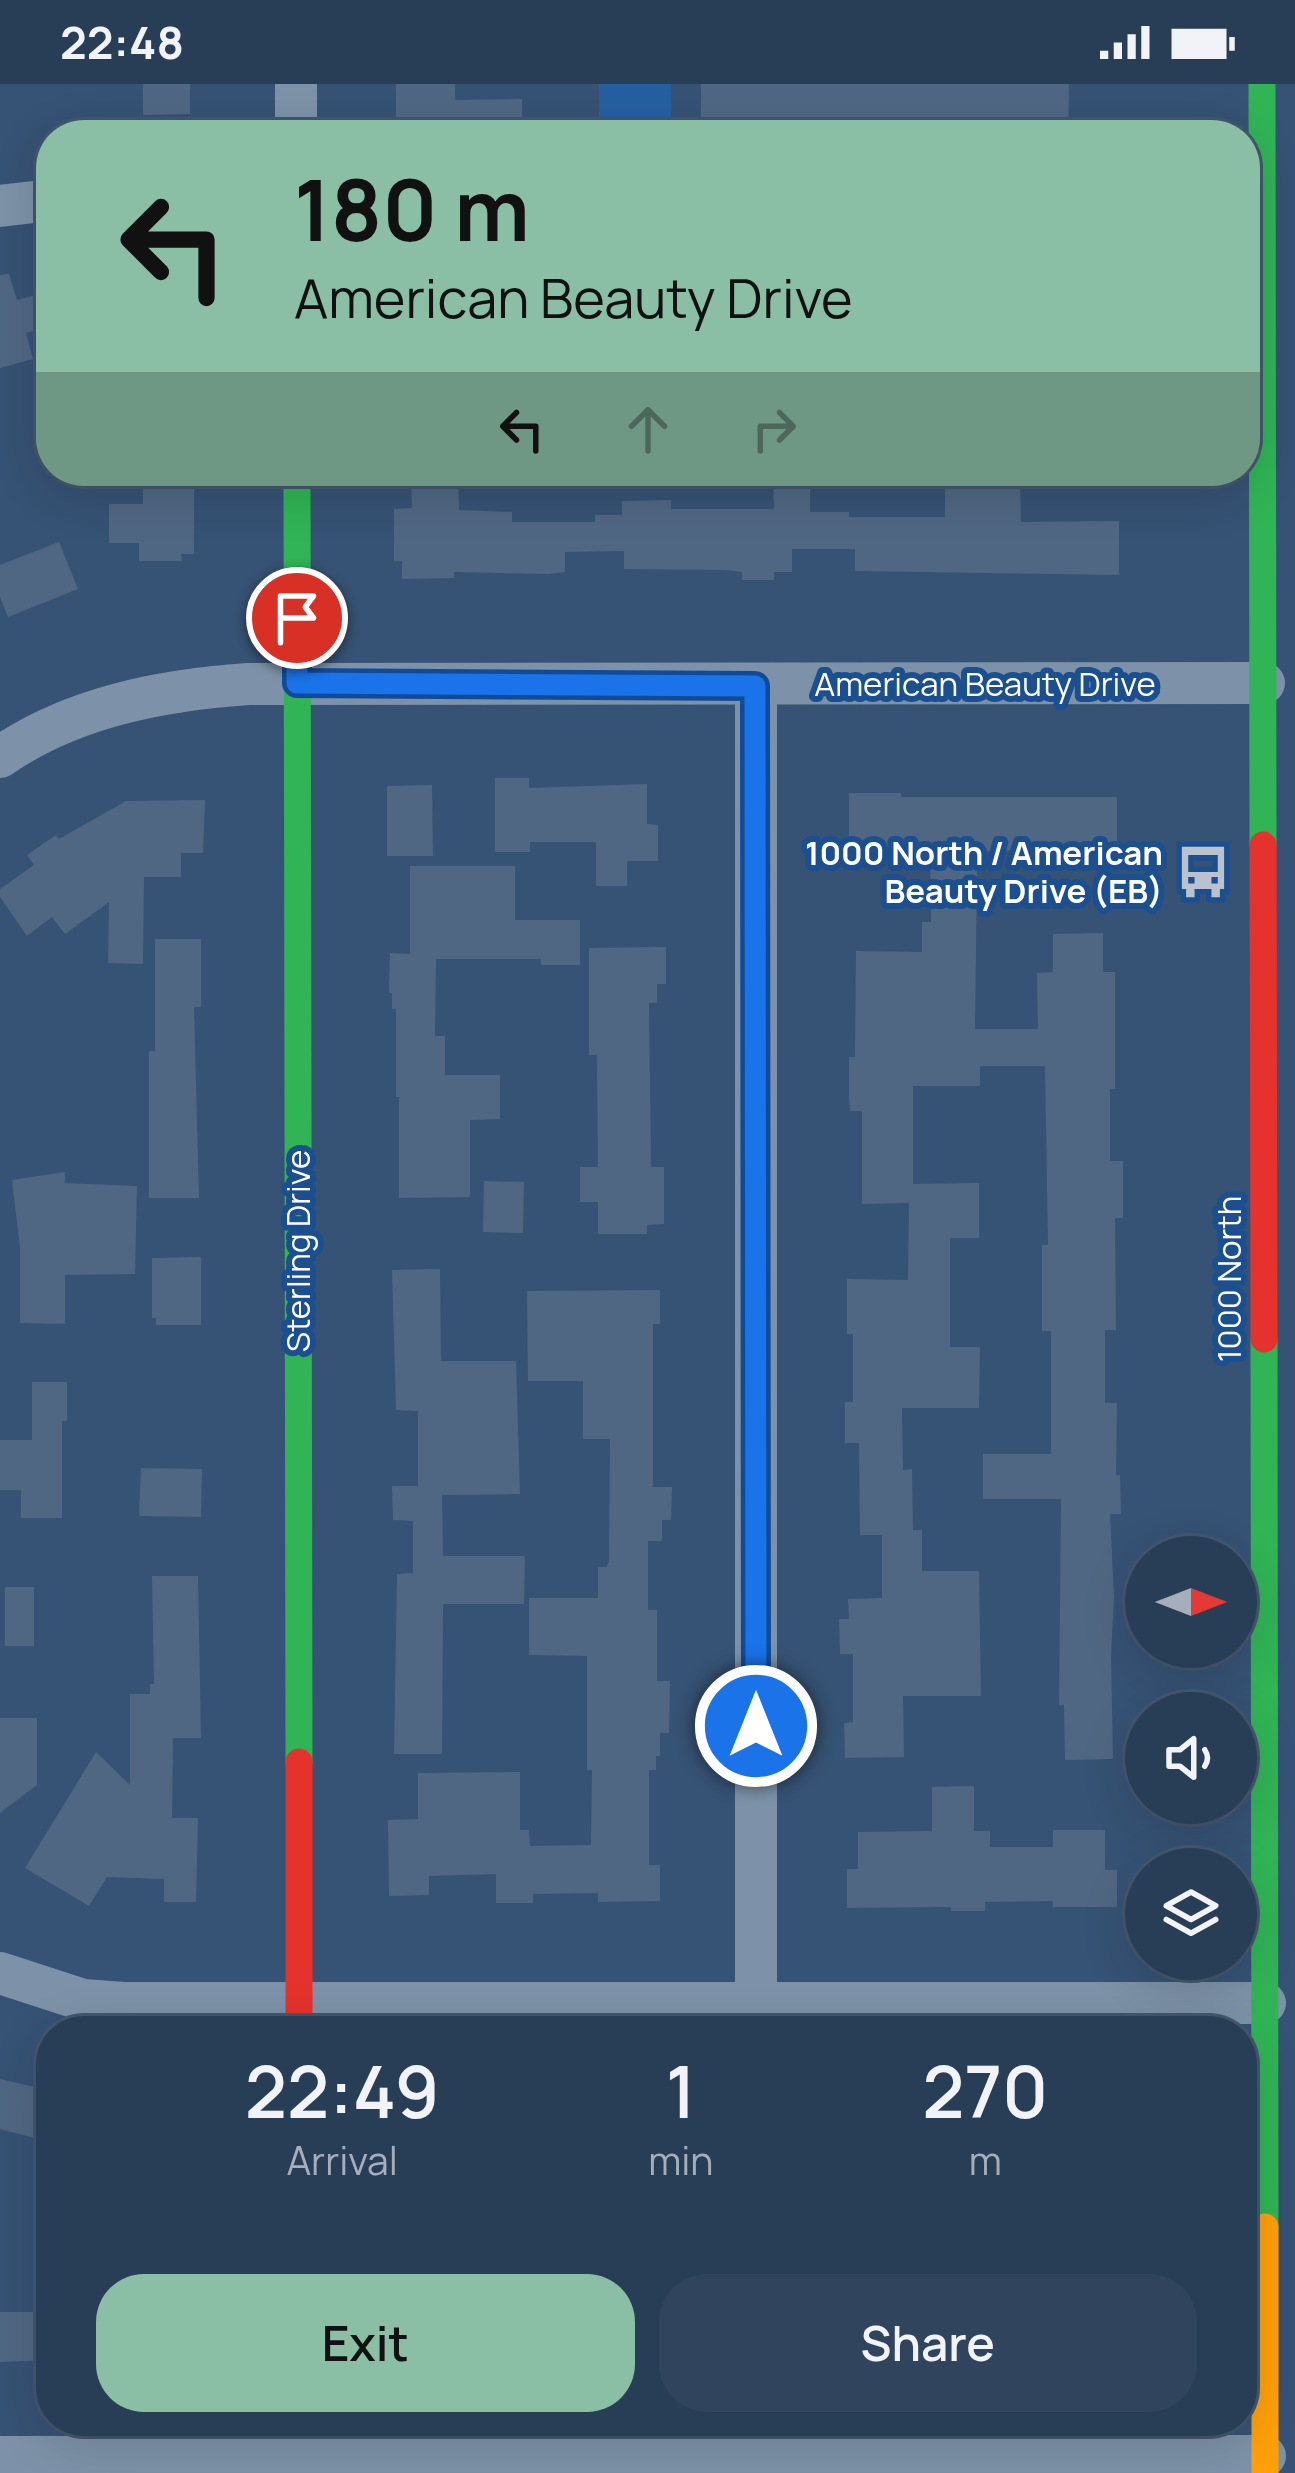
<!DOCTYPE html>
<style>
body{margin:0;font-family:Manrope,sans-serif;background:#30455d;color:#f1f3f6;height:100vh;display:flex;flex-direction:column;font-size:45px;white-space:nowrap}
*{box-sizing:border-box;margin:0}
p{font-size:39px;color:#a5aeba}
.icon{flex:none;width:66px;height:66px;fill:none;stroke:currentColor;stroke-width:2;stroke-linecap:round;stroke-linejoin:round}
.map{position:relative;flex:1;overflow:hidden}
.panel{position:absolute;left:36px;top:1932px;width:1221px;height:420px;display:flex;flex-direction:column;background:#283e57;border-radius:48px;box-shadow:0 12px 48px #0002,0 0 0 3px #44576d}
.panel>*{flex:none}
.hud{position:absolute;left:36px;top:36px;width:1224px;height:366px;border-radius:48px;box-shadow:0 12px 48px #0002,0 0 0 3px #44576d;background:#8abfa5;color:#111;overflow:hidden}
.needle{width:78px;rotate:90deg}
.fabs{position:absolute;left:1125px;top:1452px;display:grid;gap:24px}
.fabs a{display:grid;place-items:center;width:132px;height:132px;border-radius:50%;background:#283e57;box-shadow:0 12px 48px #0002,0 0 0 3px #44576d;font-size:60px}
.pin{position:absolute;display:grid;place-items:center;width:102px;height:102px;color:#fff;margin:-51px;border:6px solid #fff;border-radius:50%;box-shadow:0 3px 12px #0007}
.me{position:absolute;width:132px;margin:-66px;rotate:0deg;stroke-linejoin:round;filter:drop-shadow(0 0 9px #0008)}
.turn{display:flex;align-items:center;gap:42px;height:252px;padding:0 60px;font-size:54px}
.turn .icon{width:156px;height:156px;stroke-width:2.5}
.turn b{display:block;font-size:84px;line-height:102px}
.lanes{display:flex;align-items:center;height:114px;padding:0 60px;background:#0003;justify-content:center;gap:60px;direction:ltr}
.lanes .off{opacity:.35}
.eta{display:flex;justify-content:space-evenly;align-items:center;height:204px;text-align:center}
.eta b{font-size:72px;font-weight:600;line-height:84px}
.button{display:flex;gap:24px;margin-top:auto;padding:24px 60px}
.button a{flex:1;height:138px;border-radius:48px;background:#8abfa5;color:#111;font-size:48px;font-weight:600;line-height:138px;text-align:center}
.button a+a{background:#30455d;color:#f1f3f6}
.status{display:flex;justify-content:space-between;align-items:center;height:84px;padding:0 60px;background:#283e57;direction:ltr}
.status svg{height:33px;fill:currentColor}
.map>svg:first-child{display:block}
</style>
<div class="status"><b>22:48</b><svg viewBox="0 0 49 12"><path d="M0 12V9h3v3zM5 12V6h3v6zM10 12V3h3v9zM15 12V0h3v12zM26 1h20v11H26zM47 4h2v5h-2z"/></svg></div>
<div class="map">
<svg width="1295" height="2389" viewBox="0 0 1295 2389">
<rect width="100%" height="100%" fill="#365274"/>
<rect fill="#265fa1" x="599" y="0" width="72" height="51"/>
<g fill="#506783">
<polygon points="143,0 190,0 190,30 143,31"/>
<polygon points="396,0 455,0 455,16 522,15 522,51 396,51"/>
<polygon points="701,0 1069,0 1068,51 701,51"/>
<polygon points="9,190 17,216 36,211 45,244 26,249 33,275 0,284 0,191"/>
<polygon points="143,387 194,387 194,470 181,470 182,477 139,477 139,459 109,459 109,420 143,420"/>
<polygon points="411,387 458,387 459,426 512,428 512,438 595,438 595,431 622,431 622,417 671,416 671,425 774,425 773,387 810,387 810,428 849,428 849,433 945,433 945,399 1020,398 1021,438 1119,437 1119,491 855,487 855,465 792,465 792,488 774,488 774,496 742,496 742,488 726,486 624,485 624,467 565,468 565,488 549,490 454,488 454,494 402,495 402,477 394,477 394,425 412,424"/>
<polygon points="59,458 78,505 8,533 0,513 0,481"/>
<polygon points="495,694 529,694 529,704 647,700 647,740 658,741 658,777 627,777 627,802 596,802 596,758 530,758 530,768 495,768"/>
<polygon points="432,701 433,772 387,772 387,702"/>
<polygon points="849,709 901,709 901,713 1117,713 1117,765 981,767 981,786 977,786 975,945 1038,945 1037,889 1053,888 1053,850 1103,849 1103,888 1115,888 1115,1005 1110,1005 1110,1077 1123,1077 1123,1134 1115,1134 1116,1246 1105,1246 1105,1319 1117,1319 1116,1391 1120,1391 1121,1430 1110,1430 1114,1513 1111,1573 1113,1675 1065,1676 1064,1621 1059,1621 1061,1415 983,1415 983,1370 1051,1370 1051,1247 1042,1247 1042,1161 1048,1161 1045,982 980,982 980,1002 913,1002 913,1100 979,1099 979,1154 950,1154 950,1263 980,1263 979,1324 902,1324 903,1386 912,1385 913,1446 922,1446 922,1487 979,1487 981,1612 903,1612 904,1673 845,1674 844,1639 853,1638 853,1570 840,1570 839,1535 849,1535 848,1515 882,1514 882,1451 860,1451 859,1359 845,1359 845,1318 853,1318 853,1250 847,1250 847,1195 908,1196 909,1119 862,1120 862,1027 850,1027 849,1011 849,973 855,973 856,867 922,868 922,838 931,838 930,766 849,766"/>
<polygon points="205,716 203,769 181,769 181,793 144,793 143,880 108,879 109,818 65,850 52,833 27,852 0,813 0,805 34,781 27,771 56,751 59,755 126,717"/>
<polygon points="410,782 515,782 515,836 580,836 580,881 541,881 541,875 436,875 435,952 445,952 445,991 500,991 500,1035 470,1036 470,1113 399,1114 399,1013 396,1013 396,925 392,925 392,909 389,909 390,869 410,870"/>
<polygon points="155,855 201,855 201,923 194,923 199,1114 149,1114 149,967 155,967"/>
<polygon points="666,863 666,900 657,900 657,919 649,919 651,1083 664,1083 664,1140 647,1141 647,1150 598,1150 598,1118 580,1118 580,1083 598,1083 597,971 589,971 589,864"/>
<polygon points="65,1088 65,1099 137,1102 135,1190 65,1191 65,1240 20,1239 20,1164 12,1096"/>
<polygon points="484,1097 524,1098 523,1149 483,1148"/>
<polygon points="201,1173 201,1241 156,1241 156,1234 152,1234 152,1174"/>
<polygon points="440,1185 441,1277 516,1277 520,1410 442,1411 443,1472 525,1472 524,1520 443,1520 442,1670 394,1670 397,1490 413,1489 413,1437 393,1436 392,1402 418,1402 418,1327 396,1326 392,1186"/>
<polygon points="660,1206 660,1240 653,1240 653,1403 672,1403 671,1436 662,1436 662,1457 648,1457 648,1526 657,1526 657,1597 670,1597 669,1649 660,1649 660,1672 656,1672 656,1686 649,1686 649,1781 660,1781 660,1817 598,1818 598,1809 533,1810 533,1819 496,1819 496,1790 429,1792 429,1811 389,1812 388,1736 418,1735 418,1689 520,1688 520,1746 529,1746 530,1762 591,1761 592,1686 587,1686 587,1572 529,1571 529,1514 598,1514 598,1483 606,1483 609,1478 610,1355 583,1355 583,1297 528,1297 527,1207"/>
<polygon points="32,1298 67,1298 67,1337 62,1337 62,1434 21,1434 21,1406 0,1406 0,1356 32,1356"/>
<polygon points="141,1384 202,1385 201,1433 139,1432"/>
<polygon points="152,1492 198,1492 201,1654 173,1654 172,1734 198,1734 196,1818 164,1818 164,1795 107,1793 89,1822 25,1784 96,1668 130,1701 130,1610 150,1610 150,1600 154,1600"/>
<rect x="5" y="1503" width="29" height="59"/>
<polygon points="0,1634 37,1634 37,1701 0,1729"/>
<polygon points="974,1702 974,1747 990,1747 990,1763 1053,1763 1053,1746 1105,1746 1105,1786 1117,1786 1117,1823 1053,1823 1053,1817 985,1818 985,1827 951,1827 951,1823 847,1824 847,1785 858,1785 858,1748 932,1747 932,1703"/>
<polygon points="0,1995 51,2007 42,2056 0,2045"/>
<polygon points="0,2228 51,2228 51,2276 0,2278"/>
</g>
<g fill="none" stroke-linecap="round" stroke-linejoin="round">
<polyline stroke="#7d92a8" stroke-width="8" stroke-dasharray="6 9" stroke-linecap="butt" points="1141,51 1141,41 1180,41"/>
<g stroke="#7d92a8" stroke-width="42">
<polyline points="296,0 296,51"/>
<polyline points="0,122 51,116"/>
<polyline points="756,602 756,1919"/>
<path d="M0 673C72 623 162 606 248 600L1264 599"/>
<polyline points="0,1889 83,1916 124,1919 1265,1919"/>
<polyline points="0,2373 1265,2372"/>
</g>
<g stroke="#30b455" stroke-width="27">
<polyline points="1262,0 1263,761"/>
<polyline points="297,387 299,1678"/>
<polyline points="1264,1255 1265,2143"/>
</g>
<polyline stroke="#ff9f0a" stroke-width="27" points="1265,2143 1265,2389"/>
<g stroke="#e5322d" stroke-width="27">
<polyline points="1263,761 1264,1255"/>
<polyline points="299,1678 299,1947"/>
</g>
</g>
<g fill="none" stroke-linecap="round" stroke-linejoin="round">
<defs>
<polyline id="route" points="297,534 297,599 755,602 756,1642"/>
</defs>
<use href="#route" stroke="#114b97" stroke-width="30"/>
<use href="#route" stroke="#1a73e8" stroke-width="21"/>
</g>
<defs>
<symbol id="bus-bare" viewBox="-9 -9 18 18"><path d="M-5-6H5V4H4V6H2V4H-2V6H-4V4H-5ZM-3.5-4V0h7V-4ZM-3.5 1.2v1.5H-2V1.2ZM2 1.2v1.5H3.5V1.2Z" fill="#b9c2ce" stroke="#1b4f8f" stroke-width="2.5" paint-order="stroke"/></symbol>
</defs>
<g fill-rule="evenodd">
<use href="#bus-bare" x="1165" y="750" width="76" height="76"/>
</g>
<g text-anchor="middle" stroke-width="12" stroke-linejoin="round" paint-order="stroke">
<g font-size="33" fill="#fff" stroke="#1b4f8f">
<text x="985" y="612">American Beauty Drive</text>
<text transform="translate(298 1167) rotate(-90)" y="12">Sterling Drive</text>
<text transform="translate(1229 1195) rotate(-90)" y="12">1000 North</text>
</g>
<g font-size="33" font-weight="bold" fill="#fff" stroke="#1b4f8f" text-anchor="end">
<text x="1163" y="781">1000 North / American<tspan x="1163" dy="38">Beauty Drive (EB)</tspan></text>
</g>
</g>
</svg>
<div class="fabs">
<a><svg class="needle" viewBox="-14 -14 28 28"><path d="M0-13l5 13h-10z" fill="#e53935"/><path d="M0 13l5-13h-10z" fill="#a5aeba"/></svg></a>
<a><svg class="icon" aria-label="sound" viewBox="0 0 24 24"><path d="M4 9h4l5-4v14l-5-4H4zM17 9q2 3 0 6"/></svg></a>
<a><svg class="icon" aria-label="layers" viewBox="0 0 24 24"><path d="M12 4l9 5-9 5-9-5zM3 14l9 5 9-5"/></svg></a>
</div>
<div class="pin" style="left:297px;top:534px;background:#d93025"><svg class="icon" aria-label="arrive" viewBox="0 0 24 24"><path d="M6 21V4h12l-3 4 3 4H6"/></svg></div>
<svg class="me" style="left:756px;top:1642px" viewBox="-20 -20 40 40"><circle r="17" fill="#1a73e8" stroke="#fff" stroke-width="3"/><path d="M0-11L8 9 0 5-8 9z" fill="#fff"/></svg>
<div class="hud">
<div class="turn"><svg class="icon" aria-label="left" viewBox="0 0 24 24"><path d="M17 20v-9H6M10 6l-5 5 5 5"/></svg><div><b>180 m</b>American Beauty Drive</div></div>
<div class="lanes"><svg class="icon" aria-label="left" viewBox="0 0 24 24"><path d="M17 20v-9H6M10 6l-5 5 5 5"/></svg><svg class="icon off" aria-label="ahead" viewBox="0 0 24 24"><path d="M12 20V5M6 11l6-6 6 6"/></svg><svg class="icon off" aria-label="right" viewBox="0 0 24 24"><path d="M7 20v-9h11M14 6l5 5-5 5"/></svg></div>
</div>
<section class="panel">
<div class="eta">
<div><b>22:49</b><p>Arrival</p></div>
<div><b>1</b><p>min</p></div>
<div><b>270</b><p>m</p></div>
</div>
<div class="button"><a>Exit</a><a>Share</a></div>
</section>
</div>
